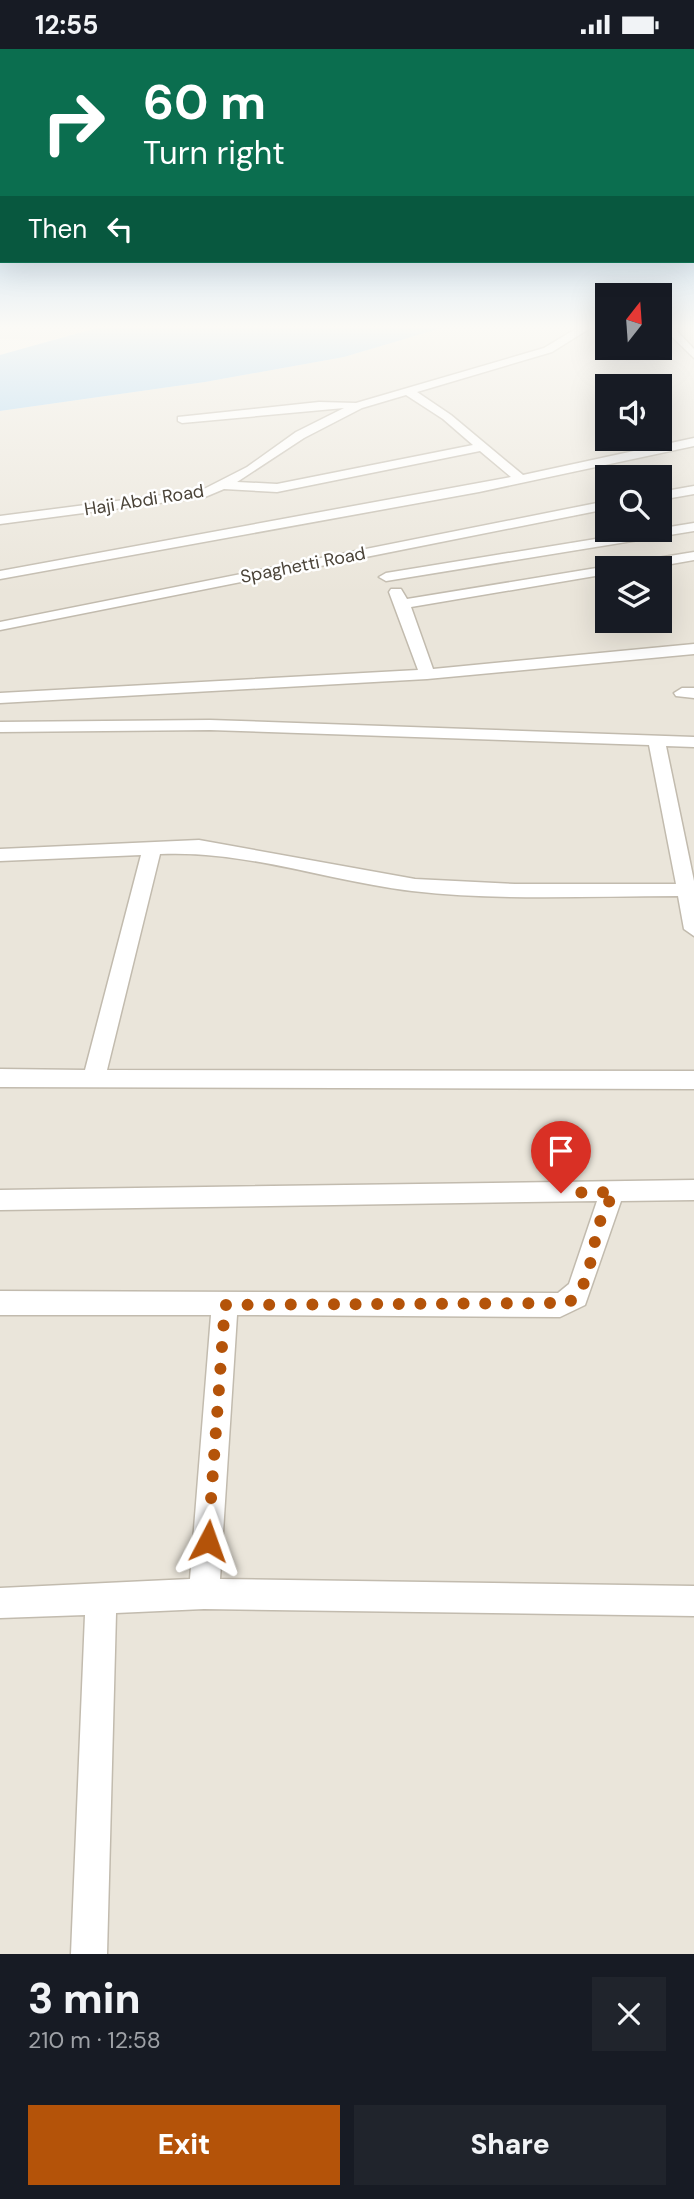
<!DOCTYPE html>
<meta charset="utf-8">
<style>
body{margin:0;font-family:"DM Sans",sans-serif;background:#20242c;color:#f1f3f6;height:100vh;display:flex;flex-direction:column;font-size:26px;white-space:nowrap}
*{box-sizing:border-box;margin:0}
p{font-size:23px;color:#9ea1a6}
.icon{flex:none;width:38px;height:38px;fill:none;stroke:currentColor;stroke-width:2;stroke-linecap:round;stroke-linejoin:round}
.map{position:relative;height:1905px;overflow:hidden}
.sheet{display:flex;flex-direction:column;background:#171b24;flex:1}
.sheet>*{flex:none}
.hud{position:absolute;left:0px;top:0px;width:695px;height:214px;box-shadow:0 7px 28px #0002;background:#0b6e4f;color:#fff;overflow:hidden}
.needle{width:46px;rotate:17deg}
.fabs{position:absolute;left:595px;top:234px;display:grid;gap:14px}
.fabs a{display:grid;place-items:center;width:77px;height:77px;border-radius:0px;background:#171b24;box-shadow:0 7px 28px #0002;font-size:35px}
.pin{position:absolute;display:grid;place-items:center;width:60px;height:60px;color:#fff;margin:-72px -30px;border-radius:50% 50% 50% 0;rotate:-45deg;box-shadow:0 0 7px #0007}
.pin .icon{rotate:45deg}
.me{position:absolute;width:77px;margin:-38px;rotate:4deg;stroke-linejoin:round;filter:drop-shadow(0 0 5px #0008)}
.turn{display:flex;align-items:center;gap:24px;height:147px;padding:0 28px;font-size:32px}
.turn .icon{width:91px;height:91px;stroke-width:2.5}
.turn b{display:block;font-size:49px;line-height:60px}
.then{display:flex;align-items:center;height:66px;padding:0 28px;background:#0003;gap:14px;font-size:26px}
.round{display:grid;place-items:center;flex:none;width:74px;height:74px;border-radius:0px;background:#20242c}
.headline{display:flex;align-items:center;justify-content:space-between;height:119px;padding:0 28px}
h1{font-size:42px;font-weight:800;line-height:52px}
.action{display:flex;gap:14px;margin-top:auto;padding:14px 28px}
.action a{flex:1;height:80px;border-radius:0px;background:#b45309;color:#fff;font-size:28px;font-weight:800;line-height:80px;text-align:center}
.action a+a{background:#20242c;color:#f1f3f6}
.status{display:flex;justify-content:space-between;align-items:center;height:49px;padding:0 35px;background:#171b24;direction:ltr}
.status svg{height:19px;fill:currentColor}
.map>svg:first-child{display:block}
</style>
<div class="status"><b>12:55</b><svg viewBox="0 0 49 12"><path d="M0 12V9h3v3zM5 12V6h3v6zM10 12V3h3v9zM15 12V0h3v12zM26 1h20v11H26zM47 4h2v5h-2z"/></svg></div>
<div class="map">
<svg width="694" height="1905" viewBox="0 0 694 1905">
<rect width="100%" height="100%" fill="#f6f3ec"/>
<g fill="#eae5da" fill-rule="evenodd">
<polygon points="0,278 100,278 52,291 0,290"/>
<path d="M445 278H607V299H660V278H694V1905H0V362L205 333 344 308ZM607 338H660V390H607ZM607 429H660V481H607ZM607 520H660V572H607Z"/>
</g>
<polygon fill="#a9d4f2" points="100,278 445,278 344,308 205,333 0,362 0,306"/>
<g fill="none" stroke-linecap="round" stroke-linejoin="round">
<defs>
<g id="minor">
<path d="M579 278H592L552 303 417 343 451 366 523 426 694 389V397L479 443 0 530V522L511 428 480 402 277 443 224 440 205 448 0 475V467L202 441 247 418 296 383 344 359 182 374 178 372V368L319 353 356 354 544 299ZM406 346 443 370 473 396 277 435 237 433 304 389 362 359Z"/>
<polygon points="662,278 673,278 694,300 694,309"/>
<polygon points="694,437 694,445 660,451 660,443"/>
<polygon points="607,452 607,460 0,581 0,573"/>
<polygon points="694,474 694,482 386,532 379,528 386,524"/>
<polygon points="694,503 694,511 643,520 607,520 607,525 411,558 433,620 694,595 694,605 427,630 0,654 0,644 418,621 389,543 391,540 401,540 407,550"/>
<polygon points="682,639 694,639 694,649 676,647 674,644"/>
<path d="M210 671 694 688V698L666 697 694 832V887L684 880 678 847C590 847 499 852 412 842 327 832 246 801 160 805L107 1021 694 1022V1040L0 1038V1020L85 1021 141 806 0 812V800L199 791 415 830 515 835H676L649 696 210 681 0 683V673Z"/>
<polygon points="694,1131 694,1151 621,1152 585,1256 560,1268 237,1266 220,1530 694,1537 694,1567 204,1560 116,1564 107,1905 71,1905 85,1566 0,1569 0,1539 190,1530 211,1266 0,1266 0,1242 558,1244 569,1235 597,1152 0,1161 0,1141"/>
</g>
</defs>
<use href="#minor" stroke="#c2bbae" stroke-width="3"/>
<use href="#minor" fill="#fff" fill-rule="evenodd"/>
</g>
<linearGradient id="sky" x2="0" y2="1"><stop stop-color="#8fc1ec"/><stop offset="0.51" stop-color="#fbfaf6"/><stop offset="1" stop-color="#fbfaf6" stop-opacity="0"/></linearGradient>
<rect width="694" height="545" fill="url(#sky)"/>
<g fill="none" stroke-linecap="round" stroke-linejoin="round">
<path stroke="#b45309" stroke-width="12" stroke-dasharray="0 21.6" d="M208 1492 225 1256 568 1254C592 1238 591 1198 600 1173 603 1163 609 1153 614 1143L561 1144"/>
</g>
<g text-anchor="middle" stroke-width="5" stroke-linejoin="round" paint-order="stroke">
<g font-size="18" fill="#4b4439" stroke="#fff">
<text transform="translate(144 451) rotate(-9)" y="6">Haji Abdi Road</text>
<text transform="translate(303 516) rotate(-11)" y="6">Spaghetti Road</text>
</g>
</g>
</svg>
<div class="fabs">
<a><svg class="needle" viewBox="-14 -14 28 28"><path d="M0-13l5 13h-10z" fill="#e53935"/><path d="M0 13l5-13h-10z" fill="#9ea1a6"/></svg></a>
<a><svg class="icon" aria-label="sound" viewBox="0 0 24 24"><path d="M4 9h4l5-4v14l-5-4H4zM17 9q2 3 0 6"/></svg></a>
<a><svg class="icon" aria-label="search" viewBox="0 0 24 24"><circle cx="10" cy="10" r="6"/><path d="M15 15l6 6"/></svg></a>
<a><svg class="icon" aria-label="layers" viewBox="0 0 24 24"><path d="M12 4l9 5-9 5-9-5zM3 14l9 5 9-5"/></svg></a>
</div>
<div class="pin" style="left:561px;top:1144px;background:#d93025"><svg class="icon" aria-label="arrive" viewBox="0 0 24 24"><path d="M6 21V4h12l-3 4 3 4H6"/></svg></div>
<svg class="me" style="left:208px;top:1492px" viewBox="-20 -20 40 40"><path d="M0-17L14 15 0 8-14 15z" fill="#b45309" stroke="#fff" stroke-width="4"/></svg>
<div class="hud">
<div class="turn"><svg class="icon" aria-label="right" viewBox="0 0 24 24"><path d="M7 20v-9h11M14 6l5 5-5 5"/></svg><div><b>60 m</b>Turn right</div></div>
<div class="then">Then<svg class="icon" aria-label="left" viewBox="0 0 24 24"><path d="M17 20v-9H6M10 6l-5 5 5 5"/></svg></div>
</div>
</div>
<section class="sheet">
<div class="headline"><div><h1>3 min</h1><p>210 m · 12:58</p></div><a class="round"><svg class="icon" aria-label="close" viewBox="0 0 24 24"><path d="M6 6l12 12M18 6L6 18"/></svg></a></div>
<div class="action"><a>Exit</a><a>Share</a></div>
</section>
